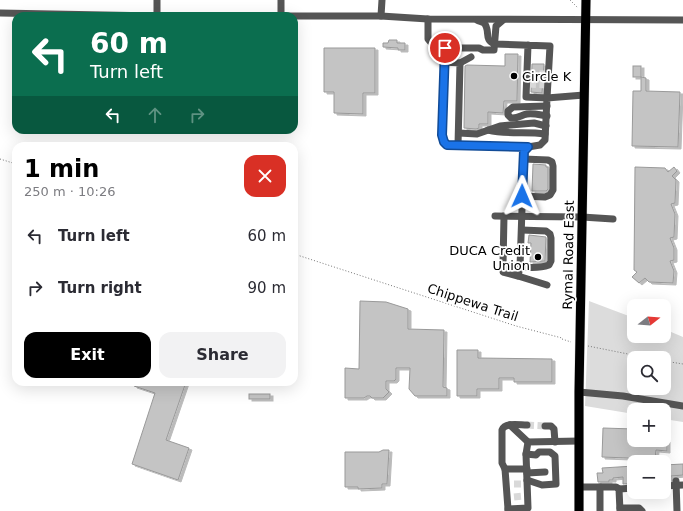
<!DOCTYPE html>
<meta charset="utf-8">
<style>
body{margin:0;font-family:"DejaVu Sans",sans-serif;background:#f2f2f3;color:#2b2b33;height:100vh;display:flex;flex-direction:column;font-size:15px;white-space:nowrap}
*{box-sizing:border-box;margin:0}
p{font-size:13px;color:#7c7c81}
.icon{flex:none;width:22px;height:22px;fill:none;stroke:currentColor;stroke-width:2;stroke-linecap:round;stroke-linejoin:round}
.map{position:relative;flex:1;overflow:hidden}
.details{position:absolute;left:12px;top:142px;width:286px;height:244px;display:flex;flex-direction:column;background:#fff;border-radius:12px;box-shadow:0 4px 16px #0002}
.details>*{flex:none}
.guide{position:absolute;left:12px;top:12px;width:286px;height:122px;border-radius:12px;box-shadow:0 4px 16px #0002;background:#0b6e4f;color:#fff;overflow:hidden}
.needle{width:26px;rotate:73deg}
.tools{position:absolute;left:627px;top:299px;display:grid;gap:8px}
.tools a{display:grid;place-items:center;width:44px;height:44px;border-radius:8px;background:#fff;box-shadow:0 4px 16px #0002;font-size:20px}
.pin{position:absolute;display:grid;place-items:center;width:34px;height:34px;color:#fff;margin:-17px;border:2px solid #fff;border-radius:50%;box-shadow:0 1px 4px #0007}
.me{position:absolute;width:44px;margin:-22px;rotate:1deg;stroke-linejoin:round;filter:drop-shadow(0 0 3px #0008)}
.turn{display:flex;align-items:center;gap:14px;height:84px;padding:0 12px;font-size:18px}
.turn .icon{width:52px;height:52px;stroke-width:2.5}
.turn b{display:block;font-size:28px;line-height:34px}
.lanes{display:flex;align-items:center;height:38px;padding:0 12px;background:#0003;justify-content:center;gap:20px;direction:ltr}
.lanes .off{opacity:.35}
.round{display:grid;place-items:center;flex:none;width:42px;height:42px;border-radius:12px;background:#f2f2f3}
.summary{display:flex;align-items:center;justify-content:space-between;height:68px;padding:0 12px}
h1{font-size:24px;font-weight:800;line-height:30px;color:#000}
.cta{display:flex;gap:8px;margin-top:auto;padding:8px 12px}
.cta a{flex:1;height:46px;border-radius:12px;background:#000;color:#fff;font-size:16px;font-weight:800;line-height:46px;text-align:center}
.cta a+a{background:#f2f2f3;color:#2b2b33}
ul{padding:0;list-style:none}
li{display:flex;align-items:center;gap:12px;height:52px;padding:0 12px}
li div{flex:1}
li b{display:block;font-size:15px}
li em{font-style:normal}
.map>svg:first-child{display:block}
</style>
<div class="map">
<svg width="683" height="511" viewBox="0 0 683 511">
<defs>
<filter id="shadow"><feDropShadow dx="3" dy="2" stdDeviation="0" flood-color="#0004"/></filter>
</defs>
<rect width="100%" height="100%" fill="#fff"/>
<path fill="#dcdcdc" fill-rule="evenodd" d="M589 301 634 318V336H664V329L683 337V422L664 419V410H634V414L585 406ZM634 358H664V388H634Z"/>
<g fill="#c4c4c4" stroke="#999" filter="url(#shadow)">
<polygon points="389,40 397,40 397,43 405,43 405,50 398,50 398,48 383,47 383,43 388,43"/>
<polygon points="324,48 375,48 375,93 363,93 363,114 334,113 334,92 324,92"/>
<polygon points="505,54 518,54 517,101 504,101 503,113 488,112 488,124 479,124 479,128 476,129 464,128 465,66 467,65 505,66"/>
<polygon points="532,64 544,64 542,93 531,92"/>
<rect x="633" y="66" width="8" height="11"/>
<polygon points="641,77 646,78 646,91 680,92 678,147 632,146 633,91 641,91"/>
<polygon points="533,164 546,165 546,167 548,167 548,189 546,191 532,191"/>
<polygon points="635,167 665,168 668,172 674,167 677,171 672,176 676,180 675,203 671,204 675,214 674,237 670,238 674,248 674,260 670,261 674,271 673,283 649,282 645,278 639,283 632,277 637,272 634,270"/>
<polygon points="529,235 546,237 545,261 530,262 531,243 528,243"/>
<polygon points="360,301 386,302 408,309 408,329 444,330 443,387 447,388 447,396 415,396 409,389 410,368 396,368 396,379 394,381 386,381 386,389 389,392 383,398 372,398 370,396 367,396 364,398 345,398 345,368 359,369"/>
<polygon points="457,350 478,350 478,358 552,359 552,382 514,382 514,378 499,378 499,389 477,389 477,396 457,396"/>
<polygon points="135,382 186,382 166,440 189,448 178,480 132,464 155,393 134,386"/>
<rect x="249" y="394" width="21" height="5"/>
<polygon points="603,428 634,429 634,440 667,440 667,451 656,450 655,459 602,457"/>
<polygon points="383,450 389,450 387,484 382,484 382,488 358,489 358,487 345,487 345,452 379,452"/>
<polygon points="683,464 683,475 671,476 671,481 664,481 664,465"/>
<polygon points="634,466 634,483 623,484 623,477 613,478 613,480 609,480 609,482 598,482 597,473 603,473 602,468"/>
</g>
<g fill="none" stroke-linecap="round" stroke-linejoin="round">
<g stroke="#d9d9d9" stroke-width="7" stroke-dasharray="7 3.5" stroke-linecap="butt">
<polyline points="529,74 547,74"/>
<polyline points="529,84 546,85"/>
<polyline points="527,425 545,426"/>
<polyline points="514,484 524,484"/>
<polyline points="514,497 524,496"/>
</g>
<defs>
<polyline id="major" points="579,511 579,392 586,0"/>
</defs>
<use href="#major" stroke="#dbdbdb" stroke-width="10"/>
<g stroke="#777" stroke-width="1" stroke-dasharray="1 2" stroke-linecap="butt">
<polyline points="570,0 578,8"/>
<polyline points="0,159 16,164"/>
<polyline points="294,254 516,326 562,338 562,339 571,342"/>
<polyline points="588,346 648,358"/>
<polyline points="664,361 683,364"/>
</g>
<g stroke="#555" stroke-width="7">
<polyline points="281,0 281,16"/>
<polyline points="0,13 157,16 381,16 428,19 683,20"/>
<polyline points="157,16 157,0"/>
<polyline points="381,16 382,0"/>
<polyline points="428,19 428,39 433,45 441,48 479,48 483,50 494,50 496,26 503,20"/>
<path d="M477 20C479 21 482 22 484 23 491 30 483 40 495 44L550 46 547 98 526 97 528 45"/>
<polyline points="445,48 442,135 443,142 447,145 528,147"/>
<polyline points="444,62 460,63 458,145"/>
<polyline points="460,63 471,57"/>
<path d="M547 116C540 115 534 113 527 114 521 115 518 119 511 118L508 115V111L513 107 547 106"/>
<path d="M488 130C508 135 526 131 545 134"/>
<polyline points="459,133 477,134 500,126 534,123 546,126"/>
<polyline points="522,196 545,197 550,195 553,190 553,166 552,162 548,160 523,159"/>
<polyline points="495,216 582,217 613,219"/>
<path d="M504 216 503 265C517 266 535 270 549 265L551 261V238L550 234 546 231 522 230"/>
<polyline points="503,265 503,272 518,276"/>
<polyline points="547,285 518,276 520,267 524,151 528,147 540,145 545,140 547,98 584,95"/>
<polyline points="579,392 623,396 683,406"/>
<polyline points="510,425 528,442"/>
<polyline points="545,426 551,426 554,429 555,442"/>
<polyline points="526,454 536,455 539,452 550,452 555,456 556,484 542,485 527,480"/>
<polyline points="505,469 527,469"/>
<polyline points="527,473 545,472"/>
<polyline points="676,481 677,511"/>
<polyline points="664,486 683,485"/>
<polyline points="579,487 600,487 600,511"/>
<polyline points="600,487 616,487 619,489 620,511"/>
<polyline points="619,489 634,488"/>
<polyline points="620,508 639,508 642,511"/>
<path d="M508 509 505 469 502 463V430C505 422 519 425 527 425"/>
<polyline points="508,511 508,509 528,508 526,454 528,442 579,441"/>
</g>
<use href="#major" stroke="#000" stroke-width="9"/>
</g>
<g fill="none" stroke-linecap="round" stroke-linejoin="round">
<defs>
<polyline id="route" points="445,48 442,135 444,142 447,145 528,147 524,151 522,196"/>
</defs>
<use href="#route" stroke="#114b97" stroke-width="10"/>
<use href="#route" stroke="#1a73e8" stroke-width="7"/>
</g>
<g fill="#000" stroke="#fff" stroke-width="1.5">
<circle cx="514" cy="76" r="4"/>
<circle cx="538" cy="257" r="4"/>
</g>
<g text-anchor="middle" stroke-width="3.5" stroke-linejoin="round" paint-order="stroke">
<g font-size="13" fill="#000" stroke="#fff" text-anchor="start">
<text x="522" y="81">Circle K</text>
<text x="530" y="255" text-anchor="end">DUCA Credit<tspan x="530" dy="15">Union</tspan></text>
</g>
<g font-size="13" fill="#000" stroke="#fff">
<text transform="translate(568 255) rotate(-89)" y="5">Rymal Road East</text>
<text transform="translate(473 302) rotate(18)" y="5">Chippewa Trail</text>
</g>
</g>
</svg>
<div class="tools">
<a><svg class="needle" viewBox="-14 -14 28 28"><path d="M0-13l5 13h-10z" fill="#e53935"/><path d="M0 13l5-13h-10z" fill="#7c7c81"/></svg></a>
<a><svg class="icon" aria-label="search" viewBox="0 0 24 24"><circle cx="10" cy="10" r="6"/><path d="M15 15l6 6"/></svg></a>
<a>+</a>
<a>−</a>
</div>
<div class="pin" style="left:445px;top:48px;background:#d93025"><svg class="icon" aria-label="arrive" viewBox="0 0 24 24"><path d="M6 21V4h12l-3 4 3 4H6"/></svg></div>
<svg class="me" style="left:522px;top:196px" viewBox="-20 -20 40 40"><path d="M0-17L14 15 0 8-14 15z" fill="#1a73e8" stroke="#fff" stroke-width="4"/></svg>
<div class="guide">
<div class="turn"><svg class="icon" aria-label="left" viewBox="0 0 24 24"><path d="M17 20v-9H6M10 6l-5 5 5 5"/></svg><div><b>60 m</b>Turn left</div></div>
<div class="lanes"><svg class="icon" aria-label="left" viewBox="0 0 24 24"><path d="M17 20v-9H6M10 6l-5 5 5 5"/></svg><svg class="icon off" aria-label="ahead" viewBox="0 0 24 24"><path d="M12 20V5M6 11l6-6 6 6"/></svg><svg class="icon off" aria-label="right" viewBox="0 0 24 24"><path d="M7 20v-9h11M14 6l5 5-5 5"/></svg></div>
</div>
<section class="details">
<div class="summary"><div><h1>1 min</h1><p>250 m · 10:26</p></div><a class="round" style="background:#d93025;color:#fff"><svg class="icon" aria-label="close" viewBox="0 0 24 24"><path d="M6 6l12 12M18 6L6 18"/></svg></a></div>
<ul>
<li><svg class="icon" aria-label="left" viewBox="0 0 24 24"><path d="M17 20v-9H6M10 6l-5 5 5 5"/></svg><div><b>Turn left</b></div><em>60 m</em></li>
<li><svg class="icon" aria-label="right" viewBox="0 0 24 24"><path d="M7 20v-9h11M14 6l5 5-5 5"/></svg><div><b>Turn right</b></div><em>90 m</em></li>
</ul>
<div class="cta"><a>Exit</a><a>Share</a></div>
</section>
</div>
